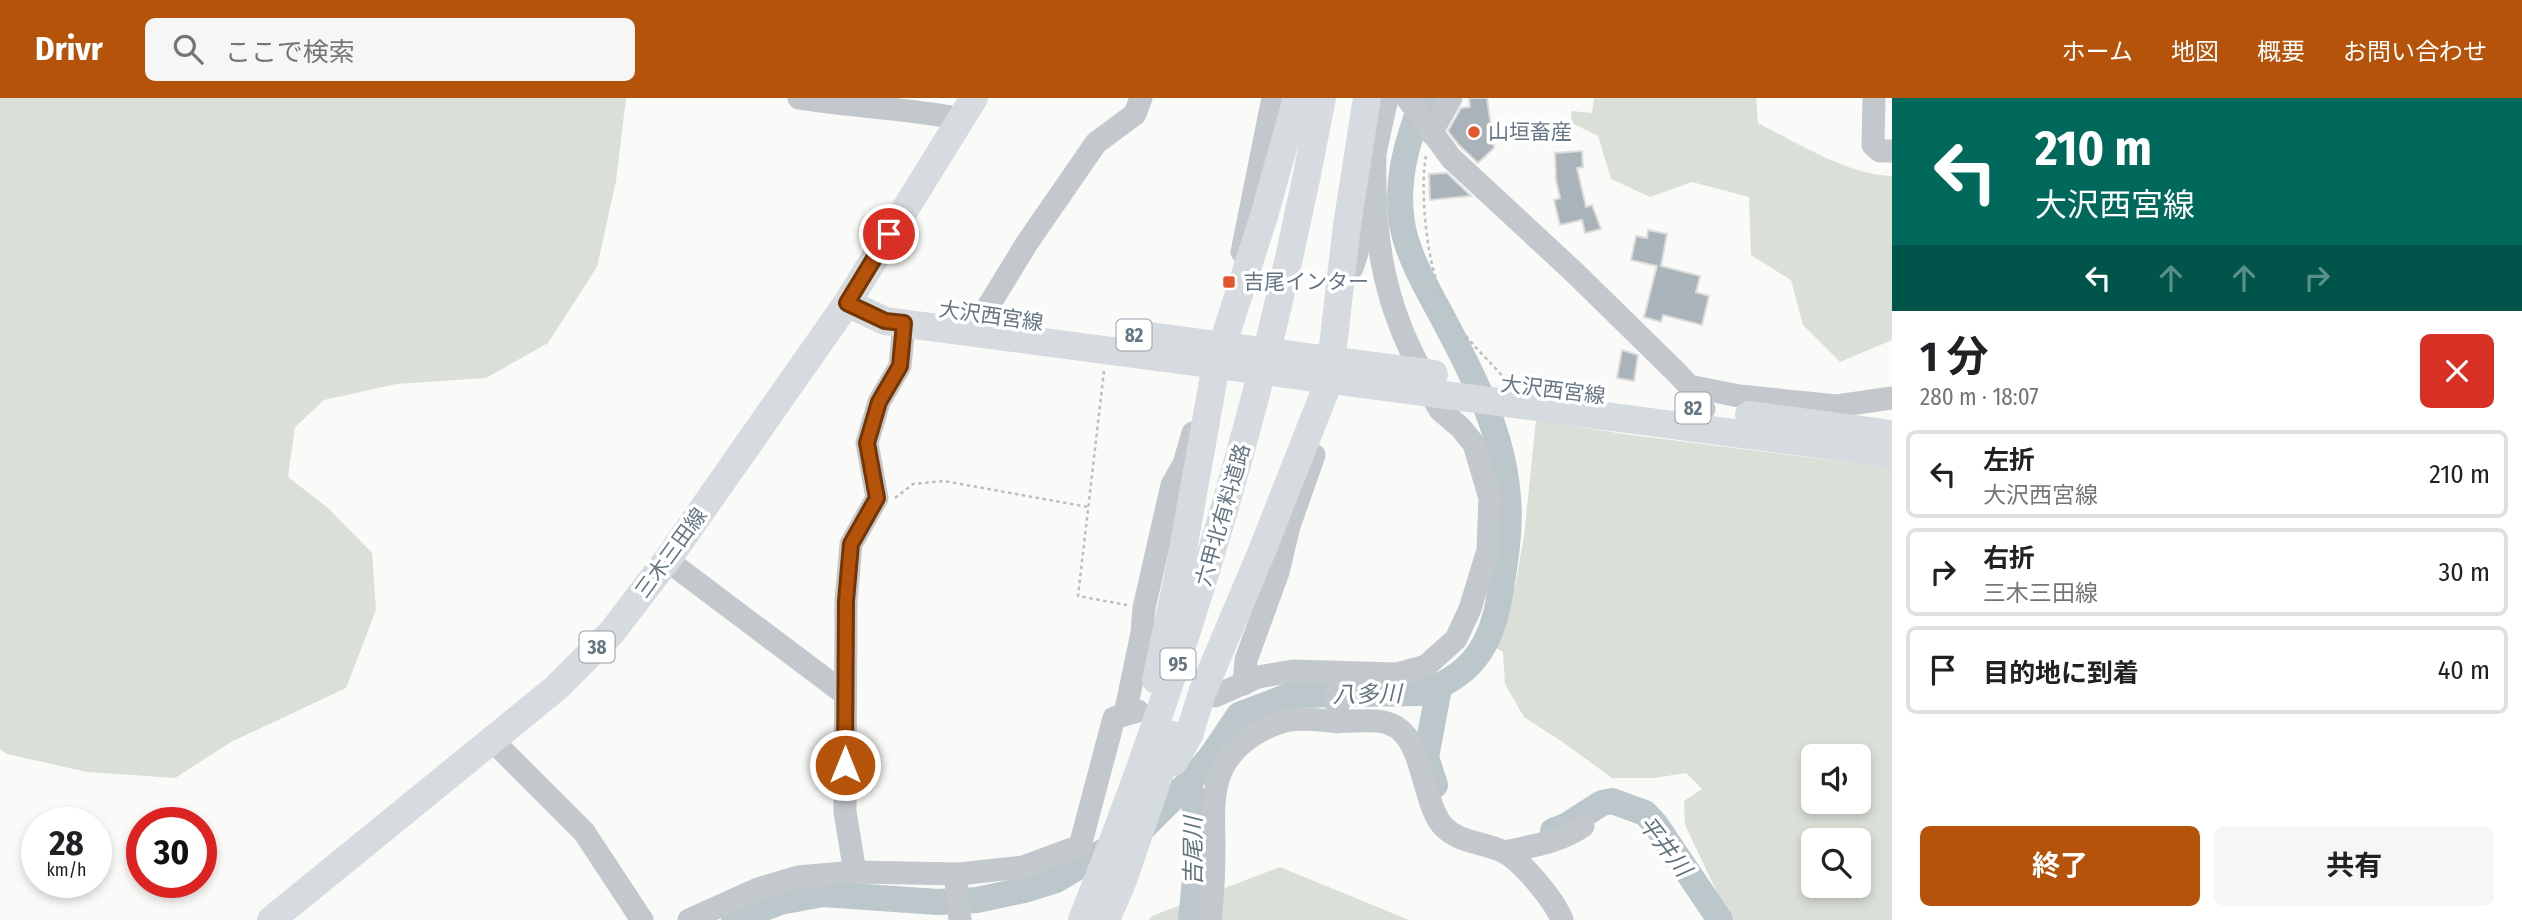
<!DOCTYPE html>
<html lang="ja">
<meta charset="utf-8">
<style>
body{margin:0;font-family:"Fira Sans Condensed","Noto Sans JP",sans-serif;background:#f6f6f6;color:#202124;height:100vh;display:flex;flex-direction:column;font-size:26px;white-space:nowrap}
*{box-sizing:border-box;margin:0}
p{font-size:23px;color:#757577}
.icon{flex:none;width:38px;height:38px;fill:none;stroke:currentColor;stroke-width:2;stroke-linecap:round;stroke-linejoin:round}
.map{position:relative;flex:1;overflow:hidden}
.side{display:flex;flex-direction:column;background:#fff;width:630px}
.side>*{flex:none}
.top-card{background:#00695c;color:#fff;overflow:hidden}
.fabs{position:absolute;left:1801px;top:646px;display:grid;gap:14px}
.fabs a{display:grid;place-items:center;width:70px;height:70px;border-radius:10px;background:#fff;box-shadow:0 4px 10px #0003;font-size:35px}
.speed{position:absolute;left:21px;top:709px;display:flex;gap:14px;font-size:35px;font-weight:700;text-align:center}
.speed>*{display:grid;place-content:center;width:91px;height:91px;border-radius:50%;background:#fff;box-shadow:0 4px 10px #0003;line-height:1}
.speed small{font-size:18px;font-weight:400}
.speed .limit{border:10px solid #d22;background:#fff;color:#111}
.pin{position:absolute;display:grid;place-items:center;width:60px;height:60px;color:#fff;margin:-30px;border:4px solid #fff;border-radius:50%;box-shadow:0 2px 7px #0007}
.me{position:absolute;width:77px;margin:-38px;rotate:0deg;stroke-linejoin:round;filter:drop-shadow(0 0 5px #0008)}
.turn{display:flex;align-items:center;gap:24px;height:147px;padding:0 28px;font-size:32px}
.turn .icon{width:91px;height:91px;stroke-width:2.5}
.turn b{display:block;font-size:49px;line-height:60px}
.lanes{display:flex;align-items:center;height:66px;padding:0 28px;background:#0003;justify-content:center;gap:35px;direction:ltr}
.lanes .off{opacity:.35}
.round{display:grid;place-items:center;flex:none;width:74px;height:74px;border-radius:10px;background:#f6f6f6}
.headline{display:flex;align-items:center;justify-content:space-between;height:119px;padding:0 28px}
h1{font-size:42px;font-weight:700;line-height:52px}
.primary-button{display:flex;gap:14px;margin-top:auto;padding:14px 28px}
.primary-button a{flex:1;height:80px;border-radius:10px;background:#b45309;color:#fff;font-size:28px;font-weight:700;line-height:80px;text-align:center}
.primary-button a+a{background:#f6f6f6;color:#202124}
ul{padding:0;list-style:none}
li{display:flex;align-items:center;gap:21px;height:88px;margin:0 14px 10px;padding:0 14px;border:4px solid #e0e0e0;border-radius:10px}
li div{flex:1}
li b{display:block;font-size:26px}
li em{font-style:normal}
header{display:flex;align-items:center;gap:42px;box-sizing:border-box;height:98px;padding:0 35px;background:#b45309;color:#fff}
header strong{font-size:33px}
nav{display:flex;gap:38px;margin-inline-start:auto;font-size:24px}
.search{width:490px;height:63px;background:#f6f6f6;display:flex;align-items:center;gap:18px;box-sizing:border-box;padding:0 24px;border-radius:10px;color:#757577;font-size:26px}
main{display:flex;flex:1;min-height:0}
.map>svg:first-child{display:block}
</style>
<header>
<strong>Drivr</strong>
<div class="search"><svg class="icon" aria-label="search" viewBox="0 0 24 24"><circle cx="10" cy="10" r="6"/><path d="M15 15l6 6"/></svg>ここで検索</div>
<nav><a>ホーム</a><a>地図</a><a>概要</a><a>お問い合わせ</a></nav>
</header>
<main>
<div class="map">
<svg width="1892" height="822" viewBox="0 0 1892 822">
<rect width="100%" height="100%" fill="#fafaf8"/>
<g fill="#dadfd7" fill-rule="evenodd">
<polygon points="0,0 626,0 616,83 597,169 548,245 486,280 396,286 324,302 295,329 288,379 328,410 372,455 376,512 346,590 231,644 175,680 87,674 7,656 0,651"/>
<path d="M1594 0H1756L1758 25C1797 45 1848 77 1892 78V242L1840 264 1803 227 1791 182 1751 157 1749 99 1692 84 1650 99 1611 81 1598 38 1572 25 1571 13 1592 15Z"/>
<path d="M1536 322 1624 336 1892 370V822H1730L1685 727 1684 703 1702 691 1686 675 1655 680H1612L1564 645 1524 619 1505 586 1503 554 1484 543 1515 489 1524 438ZM1813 658H1858V704H1813ZM1813 742H1858V788H1813Z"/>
<polygon points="1280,769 1409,822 1149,822 1152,818"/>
</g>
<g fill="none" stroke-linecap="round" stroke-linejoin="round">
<g stroke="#bbc7cb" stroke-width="26">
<path d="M1188 685C1203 720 1195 784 1191 822"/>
<polyline points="1435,687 1426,659 1439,590"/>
<polyline points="1553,733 1566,728 1602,705 1612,703 1645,715 1656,727 1720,822"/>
<path d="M734 822 780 804 823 796 937 804 977 802 1024 792 1056 782 1143 730 1192 681 1212 657 1239 617 1291 597 1419 595C1471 580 1492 547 1500 496 1505 465 1511 431 1508 400 1504 338 1475 281 1446 226 1431 197 1412 167 1404 135 1393 89 1407 41 1424 0"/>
</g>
</g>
<g fill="#aab3b9" stroke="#dcdcda" stroke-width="2">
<polygon points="1469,0 1487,0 1494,50 1478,65 1459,47 1448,33 1461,10 1470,9"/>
<polygon points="1582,53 1583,69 1577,70 1586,109 1592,107 1601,131 1585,135 1582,122 1560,127 1554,102 1560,100 1556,82 1555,55"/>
<polygon points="1447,75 1471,98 1430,102 1429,76"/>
<polygon points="1648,132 1667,136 1661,168 1700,178 1696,194 1709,198 1702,227 1663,217 1661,224 1644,219 1657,168 1631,162 1636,138 1647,140"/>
<polygon points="1622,252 1638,257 1634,283 1617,280"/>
</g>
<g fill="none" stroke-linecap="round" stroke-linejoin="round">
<g stroke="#bbbfc2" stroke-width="2.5" stroke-dasharray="3.5 3.5" stroke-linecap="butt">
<path d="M1426 58C1420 89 1426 150 1436 181 1441 200 1452 218 1463 234 1476 251 1492 266 1506 282"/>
<polyline points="1104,273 1078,498 1127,507"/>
<polyline points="895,400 913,386 944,383 1088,409"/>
</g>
<g stroke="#c3c8cc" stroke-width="23">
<path d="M799 0C853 9 907 10 961 21"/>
<polyline points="1407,0 1451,60 1575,175 1677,275 1689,288 1704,311"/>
<polyline points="1874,0 1873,47 1880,53 1892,53"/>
<polyline points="1431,35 1451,0"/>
<path d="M1375 50C1373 132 1381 201 1422 274"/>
<polyline points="1373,64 1387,0"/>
<polyline points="1242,154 1273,0"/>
<polyline points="1352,170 1357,155 1366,101"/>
<polyline points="983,217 1027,145 1096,45 1135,16 1141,0"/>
<polyline points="1689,288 1739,298 1837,308 1892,300"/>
<polyline points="667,462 845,596"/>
<polyline points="1244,586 1246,562 1278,474 1289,428 1314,357"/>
<polyline points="1215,598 1258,579 1293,573 1397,576 1426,568 1456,541 1470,511 1488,452 1490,400 1474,346 1460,329 1440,312 1430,295"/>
<polyline points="1125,616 1142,535 1144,510 1172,387 1184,366 1193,335"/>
<polyline points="1337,624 1338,576"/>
<polyline points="492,642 584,734 642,822"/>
<path d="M1505 754C1531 748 1561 744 1583 728"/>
<polyline points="855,774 845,714 846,503 851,446 877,400 867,345 879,304 900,268 904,225"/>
<polyline points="959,776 956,784 960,822"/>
<polyline points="689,822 758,791 798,779 855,774 959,776 1023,769 1080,748 1114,620 1138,613"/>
<path d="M1210 822C1213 798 1214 772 1214 748 1213 700 1210 664 1255 636 1286 618 1297 620 1331 623 1357 626 1387 614 1406 638 1424 660 1426 713 1445 730 1462 746 1485 744 1504 754 1522 763 1555 803 1562 822"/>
</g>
<g stroke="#d6dbdf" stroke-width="28">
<polyline points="847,205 885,223 1892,356"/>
<polyline points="1148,238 1434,276"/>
<polyline points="1749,317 1892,336"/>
<polyline points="1156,582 1179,474 1216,267 1264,118 1297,0"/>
<polyline points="1174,664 1189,637 1202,595 1262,453 1329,283 1347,127 1367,0"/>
<polyline points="271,822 556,590 612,534 667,462 847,205 974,0"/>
<path d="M1082 822C1190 555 1269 283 1322 0"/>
<polyline points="1106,822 1123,782 1173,637"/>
</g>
</g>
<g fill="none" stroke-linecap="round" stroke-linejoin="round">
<defs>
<polyline id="route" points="845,667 846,503 851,446 877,400 867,345 879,304 900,268 904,225 885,223 847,205 889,136"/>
</defs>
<use href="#route" stroke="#753606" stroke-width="18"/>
<use href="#route" stroke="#b45309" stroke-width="12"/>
</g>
<g fill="#e4572e" stroke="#fff" stroke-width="2.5">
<circle cx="1474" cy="34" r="7"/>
<rect x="1222" y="177" width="14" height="14" rx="3.5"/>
</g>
<g text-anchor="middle" stroke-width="7" stroke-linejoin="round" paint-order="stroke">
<g fill="#fff" stroke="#939fa8" stroke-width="2">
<rect x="1116.5" y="221.5" width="35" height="31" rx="5"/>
<rect x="1675.5" y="294.5" width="35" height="31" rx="5"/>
<rect x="579.5" y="533.5" width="35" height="31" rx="5"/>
<rect x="1160.5" y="550.5" width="35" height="31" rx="5"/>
</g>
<g font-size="19" font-weight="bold" fill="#657683">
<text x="1134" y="244">82</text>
<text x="1693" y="317">82</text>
<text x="597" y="556">38</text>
<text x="1178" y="573">95</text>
</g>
<g font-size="21" fill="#657683" stroke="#fff" text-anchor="start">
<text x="1488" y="41">山垣畜産</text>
<text x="1243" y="191">吉尾インター</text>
</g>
<g font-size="21" fill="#657683" stroke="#fff">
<text transform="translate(991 218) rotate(8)" y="7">大沢西宮線</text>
<text transform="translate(1553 292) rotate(7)" y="7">大沢西宮線</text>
<text transform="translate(1223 417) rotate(-74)" y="7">六甲北有料道路</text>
<text transform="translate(671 455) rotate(-54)" y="7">三木三田線</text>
</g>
<g font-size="23" font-style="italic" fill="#60757c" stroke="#fff">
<text transform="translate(1367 596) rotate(-1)" y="8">八多川</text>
<text transform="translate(1665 748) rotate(52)" y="8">平井川</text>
<text transform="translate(1193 753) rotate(-90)" y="8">吉尾川</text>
</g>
</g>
</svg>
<div class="fabs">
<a><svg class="icon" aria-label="sound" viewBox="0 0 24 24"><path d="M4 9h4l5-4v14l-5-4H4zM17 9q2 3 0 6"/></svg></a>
<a><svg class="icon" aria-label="search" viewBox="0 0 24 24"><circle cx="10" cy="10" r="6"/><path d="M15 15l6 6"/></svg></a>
</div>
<div class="speed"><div>28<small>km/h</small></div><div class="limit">30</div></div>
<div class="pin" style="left:889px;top:136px;background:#d93025"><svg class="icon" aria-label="arrive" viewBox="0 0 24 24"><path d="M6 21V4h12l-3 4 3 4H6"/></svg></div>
<svg class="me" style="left:845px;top:667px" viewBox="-20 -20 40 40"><circle r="17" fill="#b45309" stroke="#fff" stroke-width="3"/><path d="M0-11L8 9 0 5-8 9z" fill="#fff"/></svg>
</div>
<section class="side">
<div class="top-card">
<div class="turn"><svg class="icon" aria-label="left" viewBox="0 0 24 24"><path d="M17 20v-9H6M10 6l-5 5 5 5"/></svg><div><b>210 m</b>大沢西宮線</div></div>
<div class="lanes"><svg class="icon" aria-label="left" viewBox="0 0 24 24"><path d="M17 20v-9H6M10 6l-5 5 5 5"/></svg><svg class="icon off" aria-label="ahead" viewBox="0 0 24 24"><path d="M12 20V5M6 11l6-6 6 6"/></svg><svg class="icon off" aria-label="ahead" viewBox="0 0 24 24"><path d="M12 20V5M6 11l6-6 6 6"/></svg><svg class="icon off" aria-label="right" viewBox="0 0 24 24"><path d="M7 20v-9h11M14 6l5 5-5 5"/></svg></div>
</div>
<div class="headline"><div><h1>1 分</h1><p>280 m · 18:07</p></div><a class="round" style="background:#d93025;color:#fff"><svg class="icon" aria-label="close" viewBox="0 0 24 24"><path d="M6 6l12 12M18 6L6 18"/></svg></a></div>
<ul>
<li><svg class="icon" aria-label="left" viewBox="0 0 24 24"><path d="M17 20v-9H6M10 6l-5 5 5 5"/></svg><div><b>左折</b><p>大沢西宮線</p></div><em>210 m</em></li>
<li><svg class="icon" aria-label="right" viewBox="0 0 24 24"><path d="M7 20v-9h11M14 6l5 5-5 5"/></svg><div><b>右折</b><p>三木三田線</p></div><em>30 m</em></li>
<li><svg class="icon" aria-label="arrive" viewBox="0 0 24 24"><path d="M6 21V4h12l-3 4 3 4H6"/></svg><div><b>目的地に到着</b></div><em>40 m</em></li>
</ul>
<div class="primary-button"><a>終了</a><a>共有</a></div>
</section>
</main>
